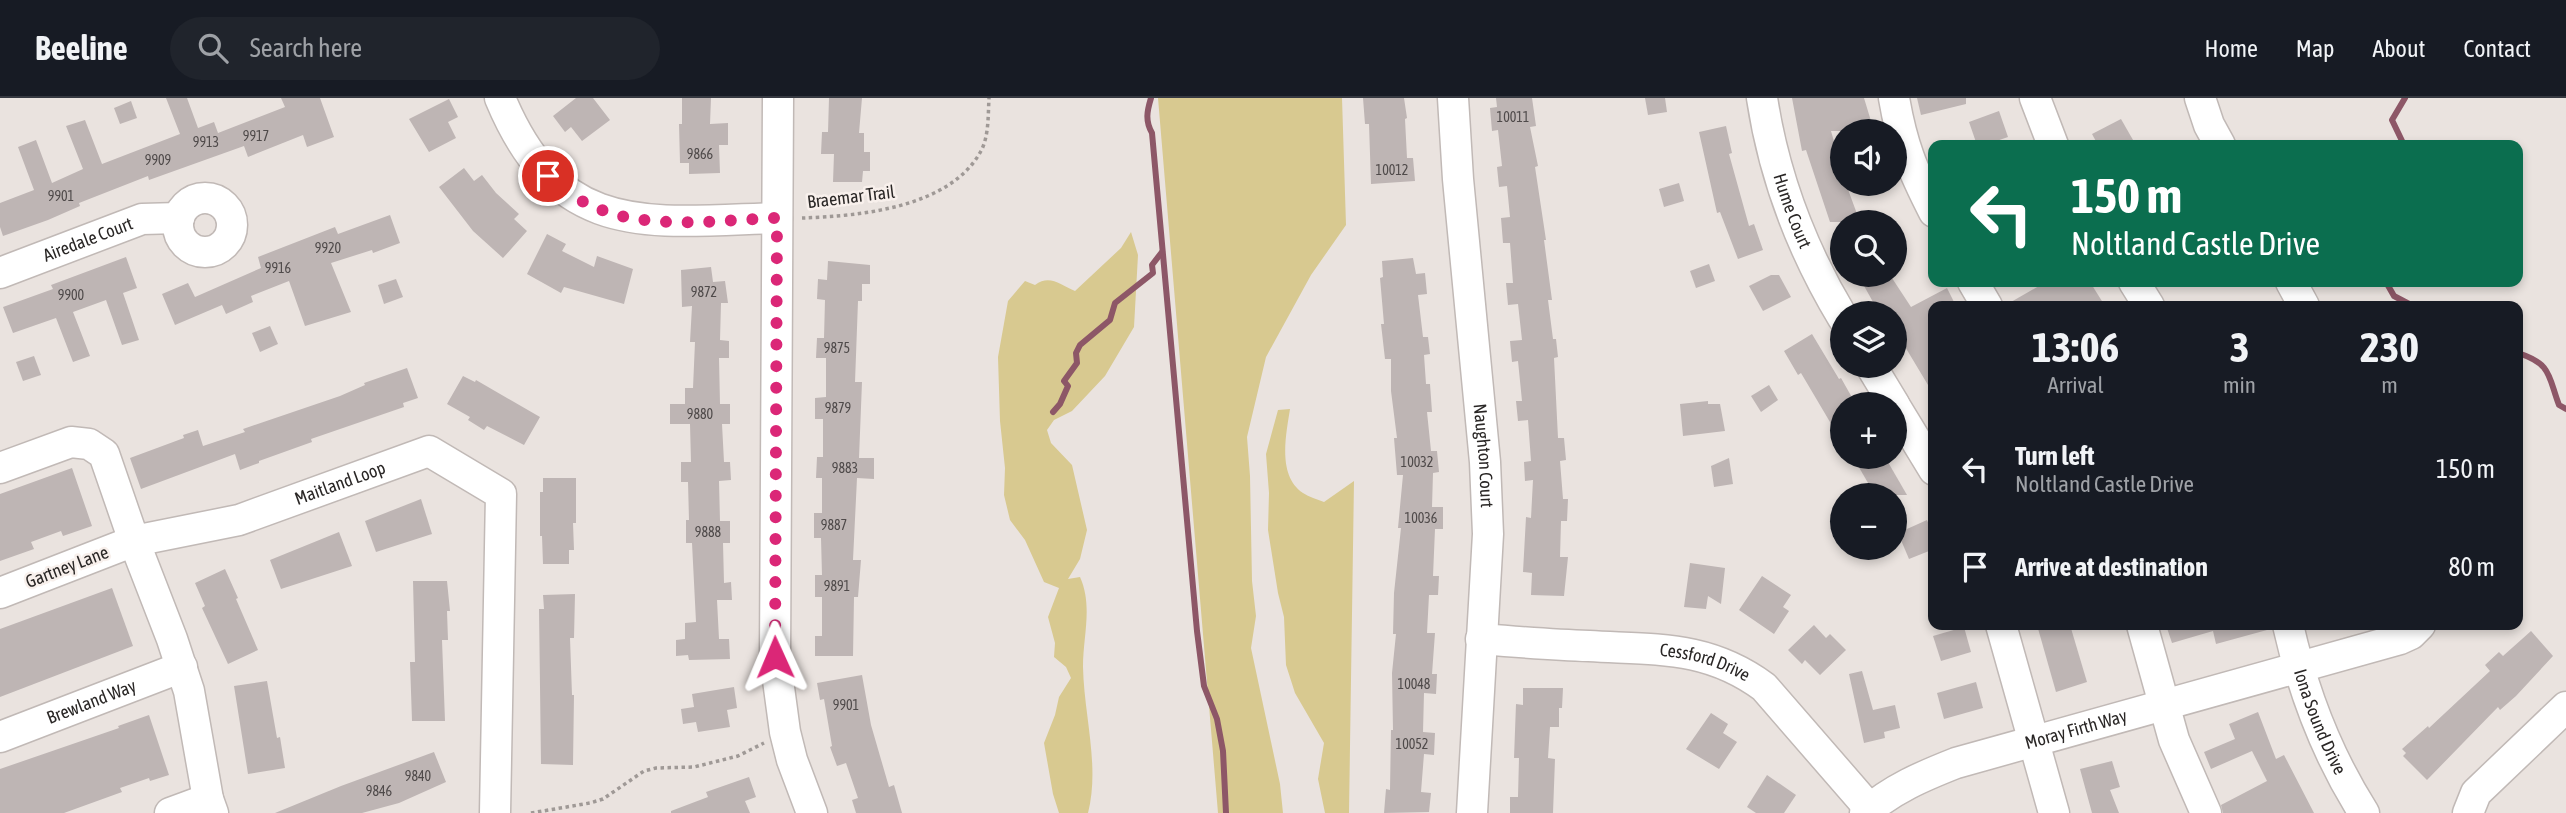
<!DOCTYPE html>
<meta charset="utf-8">
<style>
body{margin:0;font-family:"Asap Condensed",sans-serif;background:#20242c;color:#f1f3f6;height:100vh;display:flex;flex-direction:column;font-size:26px;white-space:nowrap}
*{box-sizing:border-box;margin:0}
p{font-size:23px;color:#9ea1a6}
.icon{flex:none;width:38px;height:38px;fill:none;stroke:currentColor;stroke-width:2;stroke-linecap:round;stroke-linejoin:round}
.map{position:relative;flex:1;overflow:hidden}
.sheet{position:absolute;left:1928px;top:203px;width:595px;height:329px;display:flex;flex-direction:column;background:#171b24;border-radius:14px;box-shadow:0 4px 10px #0003}
.sheet>*{flex:none}
.hud{position:absolute;left:1928px;top:42px;width:595px;height:147px;border-radius:14px;box-shadow:0 4px 10px #0003;background:#0b6e4f;color:#fff;overflow:hidden}
.controls{position:absolute;left:1830px;top:21px;display:grid;gap:14px}
.controls a{display:grid;place-items:center;width:77px;height:77px;border-radius:50%;background:#171b24;box-shadow:0 4px 10px #0003;font-size:35px}
.pin{position:absolute;display:grid;place-items:center;width:60px;height:60px;color:#fff;margin:-30px;border:4px solid #fff;border-radius:50%;box-shadow:0 2px 7px #0007}
.me{position:absolute;width:77px;margin:-38px;rotate:359deg;stroke-linejoin:round;filter:drop-shadow(0 0 5px #0008)}
.turn{display:flex;align-items:center;gap:24px;height:147px;padding:0 28px;font-size:32px}
.turn .icon{width:91px;height:91px;stroke-width:2.5}
.turn b{display:block;font-size:49px;line-height:60px}
.eta{display:flex;justify-content:space-evenly;align-items:center;height:119px;text-align:center}
.eta b{font-size:42px;font-weight:700;line-height:49px}
ul{padding:0;list-style:none}
li{display:flex;align-items:center;gap:21px;height:98px;padding:0 28px}
li div{flex:1}
li b{display:block;font-size:26px}
li em{font-style:normal}
header{display:flex;align-items:center;gap:42px;box-sizing:border-box;height:98px;padding:0 35px;background:#171b24;border-bottom:2px solid #363941}
header strong{font-size:33px}
nav{display:flex;gap:38px;margin-inline-start:auto;font-size:24px}
.search{width:490px;height:63px;background:#20242c;display:flex;align-items:center;gap:18px;box-sizing:border-box;padding:0 24px;border-radius:38px;color:#9ea1a6;font-size:26px}
.map>svg:first-child{display:block}
</style>
<header>
<strong>Beeline</strong>
<div class="search"><svg class="icon" aria-label="search" viewBox="0 0 24 24"><circle cx="10" cy="10" r="6"/><path d="M15 15l6 6"/></svg>Search here</div>
<nav><a>Home</a><a>Map</a><a>About</a><a>Contact</a></nav>
</header>
<div class="map">
<svg width="2566" height="715" viewBox="0 0 2566 715">
<rect width="100%" height="100%" fill="#eae3df"/>
<g fill="#d8c990">
<polygon points="1158,0 1342,0 1346,127 1311,177 1266,259 1247,339 1250,378 1252,483 1256,518 1251,550 1280,686 1283,715 1218,715"/>
<path d="M1131 134 1138 157 1134 229 1105 278 1072 313 1054 322 1047 332 1051 345 1072 367 1087 432 1080 461 1068 481 1080 479C1093 508 1083 538 1083 569 1084 618 1100 668 1088 715H1059L1053 696 1044 645 1055 617 1059 599 1071 580 1066 569 1054 559 1055 545 1048 519 1059 490 1044 484 1025 442 1010 422 1004 397 1005 370 1000 323 998 259 1008 203 1025 183 1035 187C1050 176 1060 187 1075 193L1121 150Z"/>
<path d="M1290 311C1286 337 1277 378 1303 395 1309 399 1317 401 1324 404L1354 383 1349 715H1325L1318 681 1324 645 1295 595 1286 567 1284 519 1278 495 1268 432 1269 395 1266 356 1278 312Z"/>
</g>
<g fill="none" stroke-linecap="round" stroke-linejoin="round">
<g stroke="#8d5767" stroke-width="6">
<path d="M1151 0C1147 13 1145 23 1152 35L1197 533 1204 588 1217 621 1223 653 1226 715"/>
<polyline points="2404,47 2392,22 2405,0"/>
<polyline points="2386,184 2394,198 2413,208"/>
<path d="M2518 255C2552 266 2548 278 2559 307L2566 311"/>
<polyline points="1053,314 1060,306 1068,288 1064,283 1077,265 1076,255 1080,247 1110,222 1115,205 1153,175 1152,167 1162,154"/>
</g>
</g>
<g fill="#beb5b4">
<polygon points="166,0 187,0 198,30 214,24 218,35 285,9 281,0 320,0 334,39 307,49 303,37 248,59 244,48 149,82 148,78 79,105 80,108 48,122 3,138 0,129 0,105 34,92 18,49 36,42 52,85 83,71 66,28 85,22 102,66 180,36"/>
<polygon points="576,0 593,0 610,22 582,43 571,29 565,34 553,18"/>
<polygon points="682,0 711,0 710,26 728,25 728,47 719,47 720,75 689,76 689,65 680,65 679,26 682,26"/>
<polygon points="829,0 862,0 859,35 864,35 864,54 870,54 870,73 863,73 862,84 833,84 834,56 821,56 822,34 828,34"/>
<polygon points="1363,0 1404,0 1407,20 1405,21 1407,60 1413,60 1415,83 1371,86 1369,26 1365,26"/>
<polygon points="1496,0 1532,0 1536,28 1530,29 1538,68 1535,69 1546,142 1544,142 1552,202 1548,202 1553,241 1556,241 1558,259 1554,260 1558,340 1564,340 1566,362 1560,363 1563,401 1568,401 1567,423 1561,423 1560,459 1568,459 1564,498 1531,497 1532,475 1523,474 1526,419 1531,420 1533,382 1525,383 1524,364 1531,363 1528,322 1518,323 1516,303 1522,303 1518,263 1512,264 1510,243 1522,242 1518,206 1508,207 1506,185 1513,185 1510,145 1503,145 1501,120 1510,119 1507,88 1499,89 1497,69 1502,68 1498,32 1492,33 1490,10 1497,9"/>
<polygon points="1645,0 1665,0 1667,14 1648,17"/>
<polygon points="1792,0 1864,0 1874,33 1831,33 1843,75 1843,86 1846,86 1860,124 1830,124 1806,52 1802,53"/>
<polygon points="1917,0 1966,0 1966,6 1921,17"/>
<polygon points="449,1 458,19 448,24 456,40 429,54 409,21"/>
<polygon points="131,3 137,20 120,26 114,10"/>
<polygon points="1999,13 2008,39 1985,47 1977,47 1969,24"/>
<polygon points="2121,21 2133,42 2123,47 2098,47 2092,36"/>
<polygon points="1726,28 1732,55 1729,56 1749,128 1754,126 1763,152 1738,161 1720,114 1717,115 1699,34"/>
<polygon points="464,70 474,83 482,77 496,95 519,116 514,121 527,133 503,160 473,133 439,89"/>
<polygon points="1679,85 1684,103 1664,109 1659,91"/>
<polygon points="390,117 400,145 373,155 372,152 331,165 351,214 305,228 289,183 251,198 253,204 226,216 222,207 175,227 162,196 188,185 195,199 261,170 258,159 335,129 338,136"/>
<polygon points="547,136 566,146 562,153 594,169 597,158 633,171 624,206 564,189 561,195 527,176"/>
<polygon points="126,159 137,190 123,195 139,242 122,247 106,202 73,214 90,258 73,264 56,220 13,235 3,209 53,191 51,187"/>
<polygon points="1413,160 1416,176 1425,175 1427,196 1418,197 1423,239 1428,239 1430,256 1424,257 1426,286 1430,286 1432,314 1427,314 1431,353 1437,353 1439,374 1433,375 1432,409 1443,409 1443,431 1435,431 1433,478 1439,478 1438,497 1429,497 1427,535 1435,535 1432,576 1437,576 1436,596 1424,595 1423,634 1435,635 1434,657 1424,656 1421,694 1431,695 1429,714 1384,715 1386,691 1390,692 1391,632 1393,632 1392,575 1396,536 1393,536 1394,495 1401,430 1398,430 1403,377 1397,377 1394,340 1397,340 1391,293 1391,261 1385,261 1381,226 1384,226 1380,180 1383,179 1382,163"/>
<polygon points="828,163 870,167 870,186 862,186 862,203 858,203 855,284 862,284 859,360 874,360 874,381 857,380 853,462 861,462 858,499 854,499 853,558 815,558 815,538 822,538 822,499 815,499 815,477 822,477 821,440 814,440 814,415 822,415 822,380 816,380 817,359 823,359 823,321 815,321 815,300 826,299 826,260 816,260 817,240 824,240 825,202 817,201 818,181 827,182"/>
<polygon points="1709,166 1715,183 1696,190 1690,173"/>
<polygon points="711,169 713,184 725,183 728,205 721,205 720,242 729,243 729,260 719,260 720,306 730,306 730,326 722,326 724,364 730,364 731,382 719,383 720,423 730,423 730,445 723,445 724,485 731,484 732,502 717,502 719,541 729,541 730,561 689,562 688,557 676,558 676,542 685,541 685,525 696,524 692,445 686,445 686,422 689,422 688,384 681,384 681,364 691,364 690,326 670,326 670,306 685,306 685,290 693,290 695,244 690,244 692,208 682,209 681,172"/>
<polygon points="1771,177 1779,177 1791,199 1763,213 1749,188"/>
<polygon points="1858,177 1890,177 1911,209 1947,190 1956,208 1934,208 1934,297 1895,232 1895,215 1874,215 1878,213"/>
<polygon points="396,181 403,199 384,206 378,187"/>
<polygon points="2046,184 2090,184 2105,208 2004,208"/>
<polygon points="270,228 278,246 260,254 252,235"/>
<polygon points="1812,236 1839,281 1841,280 1854,303 1843,306 1843,346 1801,275 1798,277 1784,253"/>
<polygon points="34,258 41,277 23,283 16,264"/>
<polygon points="407,270 418,300 403,305 404,309 311,341 312,344 259,363 259,365 240,372 235,356 141,391 130,360 184,340 183,337 198,332 203,348 245,334 243,331 340,298 365,287 364,285"/>
<polygon points="463,278 475,284 476,282 540,319 524,347 487,328 484,332 468,322 470,319 447,306"/>
<polygon points="1769,287 1778,302 1761,314 1751,298"/>
<polygon points="1708,303 1708,306 1720,306 1725,333 1683,338 1680,306"/>
<polygon points="1853,359 1885,359 1907,397 1875,397"/>
<polygon points="1729,360 1733,386 1714,389 1711,368"/>
<polygon points="72,370 92,428 63,438 61,433 31,444 34,451 0,463 0,396"/>
<polygon points="543,380 576,380 576,425 573,425 574,452 569,452 569,466 543,466 542,438 540,438 540,394 543,394"/>
<polygon points="421,401 432,436 376,454 365,423"/>
<polygon points="1927,422 1934,438 1934,451 1909,461 1898,435"/>
<polygon points="339,434 352,468 281,491 270,462"/>
<polygon points="1690,465 1725,470 1721,506 1708,498 1706,511 1684,509"/>
<polygon points="225,471 238,500 236,501 258,552 228,566 202,510 205,508 195,485"/>
<polygon points="1762,478 1791,497 1783,509 1789,513 1774,536 1739,512"/>
<polygon points="413,483 447,483 450,513 447,513 448,542 442,542 445,623 412,623 410,564 415,564"/>
<polygon points="112,490 133,548 0,599 0,531"/>
<polygon points="575,496 574,540 570,540 572,597 574,597 573,667 541,666 539,511 544,511 543,497"/>
<polygon points="1814,527 1826,540 1830,536 1846,552 1820,577 1805,562 1802,566 1788,552"/>
<polygon points="2037,527 2070,527 2087,584 2056,594"/>
<polygon points="2166,527 2266,527 2267,532 2216,546 2213,533 2172,545"/>
<polygon points="1964,529 1971,554 1941,563 1933,538"/>
<polygon points="2531,533 2553,558 2516,598 2500,612 2498,609 2427,682 2403,658 2406,655 2402,651 2428,628 2429,630 2490,573 2485,567 2499,554 2503,558"/>
<polygon points="1862,573 1873,612 1895,607 1900,630 1884,634 1885,640 1864,645 1849,576"/>
<polygon points="862,577 871,627 889,689 894,687 902,715 856,715 852,702 858,700 846,665 837,668 830,649 832,648 824,601 820,602 817,585"/>
<polygon points="267,583 277,640 280,639 285,670 248,676 234,588"/>
<polygon points="1976,584 1983,610 1944,621 1937,595"/>
<polygon points="734,589 737,610 727,612 730,629 698,634 696,624 683,626 681,611 694,609 692,596"/>
<polygon points="1523,590 1563,590 1562,610 1559,610 1559,629 1550,629 1548,660 1555,661 1553,715 1510,715 1510,699 1518,699 1519,660 1514,660 1516,606 1523,607"/>
<polygon points="2258,614 2276,661 2284,657 2314,715 2223,715 2221,707 2267,683 2252,653 2211,671 2204,654 2235,641 2229,626"/>
<polygon points="1711,615 1728,626 1723,635 1737,644 1719,671 1686,651"/>
<polygon points="149,617 169,677 150,683 149,680 120,690 122,694 64,715 0,715 0,671 119,630 118,628"/>
<polygon points="434,654 446,684 399,705 362,715 275,715 341,688"/>
<polygon points="2112,663 2120,689 2110,692 2119,715 2092,715 2080,671"/>
<polygon points="1767,677 1796,697 1784,715 1756,715 1747,709"/>
<polygon points="749,679 756,699 745,703 750,715 671,715 671,713 708,699 706,694"/>
</g>
<g fill="none" stroke-linecap="round" stroke-linejoin="round">
<defs>
<g id="minor">
<path d="M500 0C559 142 647 124 777 120"/>
<polyline points="778,0 775,560 785,634 792,662 812,715"/>
<path id="s1" d="M1453 0 1458 81 1485 364 1488 436 1472 715"/>
<path id="s2" d="M1762 0C1774 79 1802 152 1843 220"/>
<path d="M1894 0C1902 47 1912 71 1934 114"/>
<polyline points="2035,0 2053,47"/>
<polyline points="2200,0 2209,27 2220,47"/>
<circle cx="205" cy="127" r="27"/>
<path id="s3" d="M0 175 142 121 179 120"/>
<polyline points="1973,184 1987,208"/>
<polyline points="2134,184 2149,208"/>
<polyline points="2291,184 2304,208"/>
<polyline points="1871,268 1894,306"/>
<polyline points="1895,308 1934,372"/>
<polyline points="0,370 71,344 89,346 104,356 134,443 0,495"/>
<polyline points="2001,527 2054,715"/>
<polyline points="2142,527 2174,642 2206,715"/>
<path id="s4" d="M2288 527C2303 594 2327 657 2364 715"/>
<path id="s5" d="M1481 541C1517 544 1553 547 1589 548 1655 552 1707 547 1764 589L1870 711"/>
<path id="s6" d="M0 639 182 569"/>
<polyline points="170,715 208,701"/>
<path id="s7" d="M213 715 208 701 189 593 172 541 134 443 239 422 429 353 501 396 495 715"/>
<path id="s8" d="M1865 715C1892 691 1923 678 1956 665L2400 541 2411 536 2420 527"/>
<polyline points="2468,715 2476,695 2566,609"/>
</g>
</defs>
<use href="#minor" stroke="#c1b9b6" stroke-width="33"/>
<g stroke="#9f9996" stroke-width="3.5" stroke-dasharray="3.5 3.5" stroke-linecap="butt">
<path d="M802 120C860 118 950 110 981 53 989 38 988 17 989 0"/>
<polyline points="531,715 590,705 603,701 644,673 656,670 694,669 738,658 764,645"/>
</g>
<use href="#minor" stroke="#fff" stroke-width="30"/>
</g>
<g fill="none" stroke-linecap="round" stroke-linejoin="round">
<path stroke="#db2777" stroke-width="12" stroke-dasharray="0 21.6" d="M548 78C561 89 573 99 588 106 643 134 717 122 777 120L775 559"/>
</g>
<g text-anchor="middle" stroke-width="5" stroke-linejoin="round" paint-order="stroke">
<g font-size="14" fill="#4f4a4a">
<text x="1513" y="24">10011</text>
<text x="256" y="43">9917</text>
<text x="206" y="49">9913</text>
<text x="700" y="61">9866</text>
<text x="158" y="67">9909</text>
<text x="1392" y="77">10012</text>
<text x="61" y="103">9901</text>
<text x="328" y="155">9920</text>
<text x="278" y="175">9916</text>
<text x="704" y="199">9872</text>
<text x="71" y="202">9900</text>
<text x="837" y="255">9875</text>
<text x="838" y="315">9879</text>
<text x="700" y="321">9880</text>
<text x="1417" y="369">10032</text>
<text x="845" y="375">9883</text>
<text x="1421" y="425">10036</text>
<text x="834" y="432">9887</text>
<text x="708" y="439">9888</text>
<text x="837" y="493">9891</text>
<text x="1414" y="591">10048</text>
<text x="846" y="612">9901</text>
<text x="1412" y="651">10052</text>
<text x="418" y="683">9840</text>
<text x="379" y="698">9846</text>
</g>
<g font-size="18" fill="#2a2726" stroke="#f8f0ec">
<text transform="translate(851 99) rotate(-7)" y="6">Braemar Trail</text>
<text dy="6" stroke="none"><textPath href="#s2" startOffset="117">Hume Court</textPath></text>
<text dy="6" stroke="none"><textPath href="#s3" startOffset="94">Airedale Court</textPath></text>
<text dy="6" stroke="none"><textPath href="#s1" startOffset="359">Naughton Court</textPath></text>
<text dy="6" stroke="none"><textPath href="#s7" startOffset="499">Maitland Loop</textPath></text>
<text transform="translate(67 469) rotate(-21)" y="6">Gartney Lane</text>
<text dy="6" stroke="none"><textPath href="#s5" startOffset="226">Cessford Drive</textPath></text>
<text dy="6" stroke="none"><textPath href="#s6" startOffset="98">Brewland Way</textPath></text>
<text dy="6" stroke="none"><textPath href="#s4" startOffset="102">Iona Sound Drive</textPath></text>
<text dy="6" stroke="none"><textPath href="#s8" startOffset="229">Moray Firth Way</textPath></text>
</g>
</g>
</svg>
<div class="controls">
<a><svg class="icon" aria-label="sound" viewBox="0 0 24 24"><path d="M4 9h4l5-4v14l-5-4H4zM17 9q2 3 0 6"/></svg></a>
<a><svg class="icon" aria-label="search" viewBox="0 0 24 24"><circle cx="10" cy="10" r="6"/><path d="M15 15l6 6"/></svg></a>
<a><svg class="icon" aria-label="layers" viewBox="0 0 24 24"><path d="M12 4l9 5-9 5-9-5zM3 14l9 5 9-5"/></svg></a>
<a>+</a>
<a>−</a>
</div>
<div class="pin" style="left:548px;top:78px;background:#d93025"><svg class="icon" aria-label="arrive" viewBox="0 0 24 24"><path d="M6 21V4h12l-3 4 3 4H6"/></svg></div>
<svg class="me" style="left:775px;top:559px" viewBox="-20 -20 40 40"><path d="M0-17L14 15 0 8-14 15z" fill="#db2777" stroke="#fff" stroke-width="4"/></svg>
<div class="hud">
<div class="turn"><svg class="icon" aria-label="left" viewBox="0 0 24 24"><path d="M17 20v-9H6M10 6l-5 5 5 5"/></svg><div><b>150 m</b>Noltland Castle Drive</div></div>
</div>
<section class="sheet">
<div class="eta">
<div><b>13:06</b><p>Arrival</p></div>
<div><b>3</b><p>min</p></div>
<div><b>230</b><p>m</p></div>
</div>
<ul>
<li><svg class="icon" aria-label="left" viewBox="0 0 24 24"><path d="M17 20v-9H6M10 6l-5 5 5 5"/></svg><div><b>Turn left</b><p>Noltland Castle Drive</p></div><em>150 m</em></li>
<li><svg class="icon" aria-label="arrive" viewBox="0 0 24 24"><path d="M6 21V4h12l-3 4 3 4H6"/></svg><div><b>Arrive at destination</b></div><em>80 m</em></li>
</ul>
</section>
</div>
